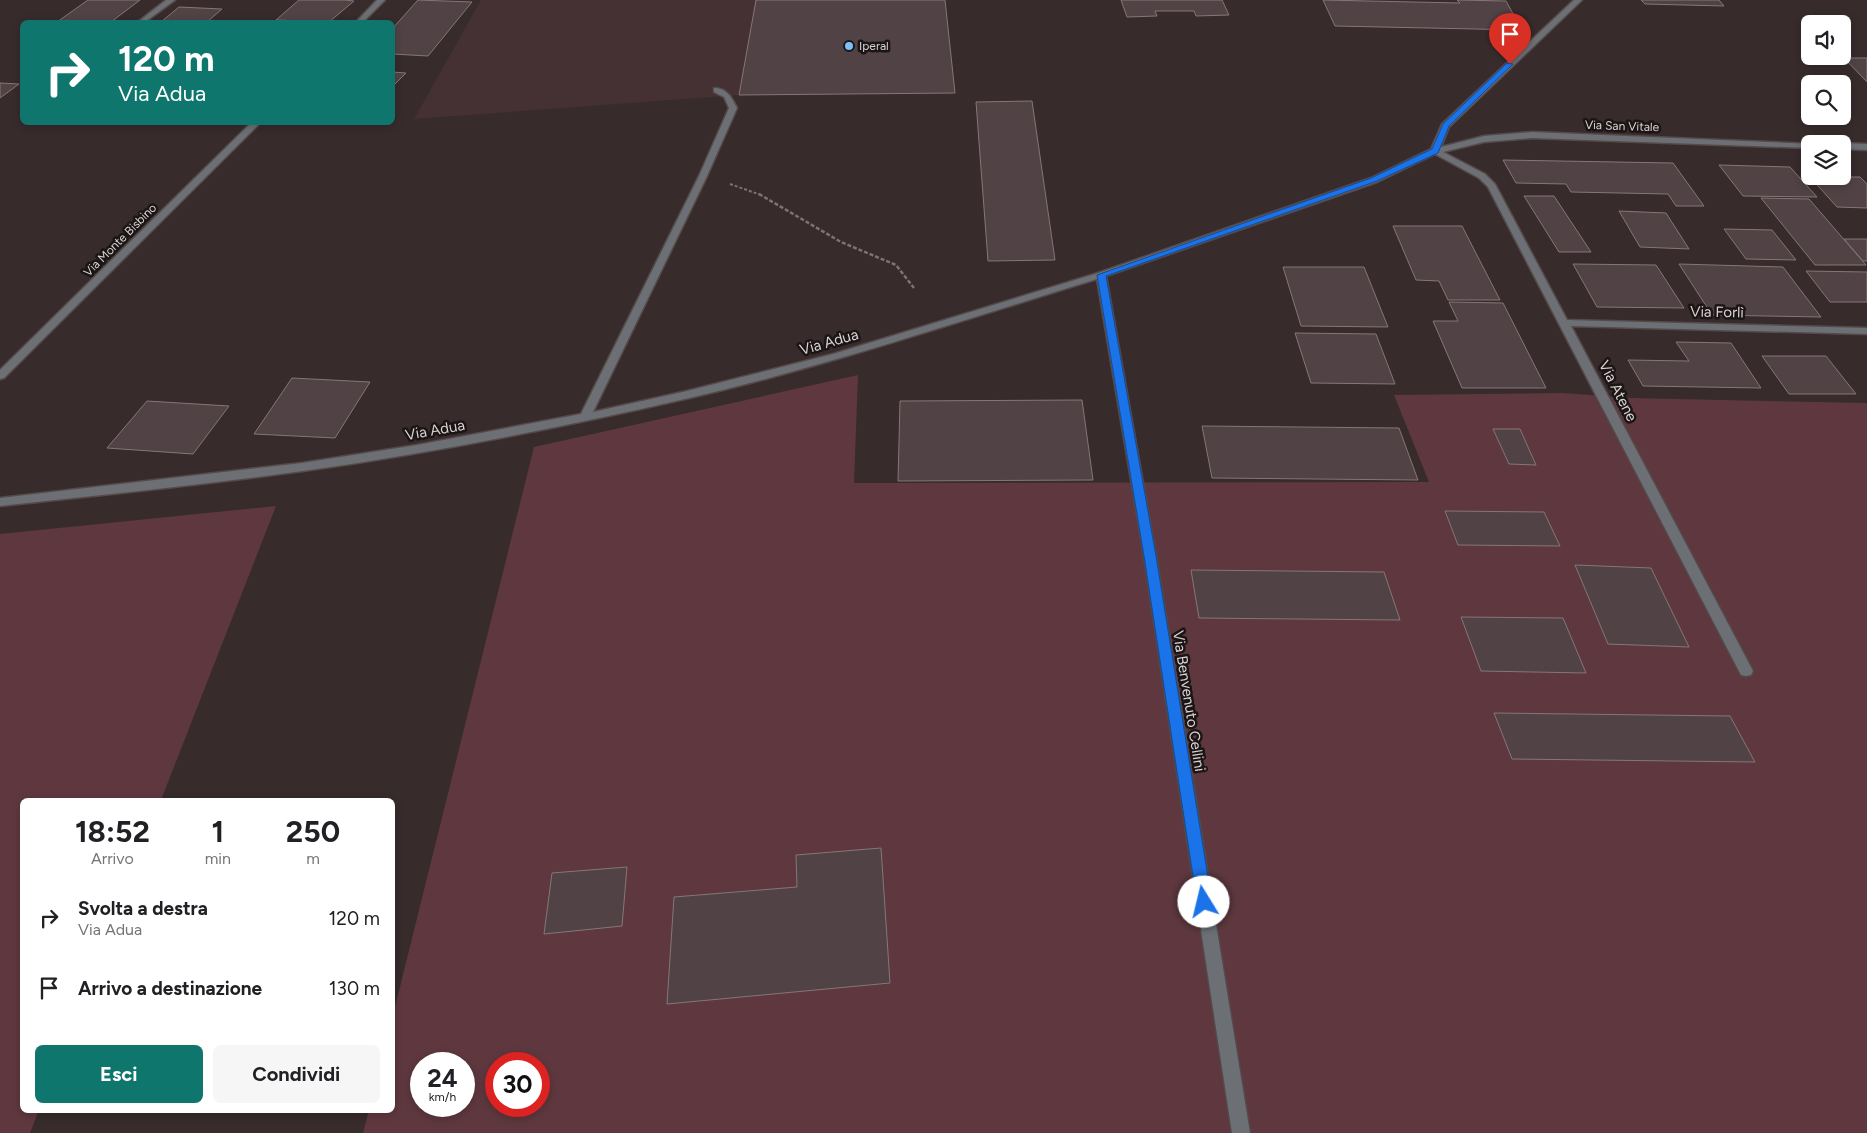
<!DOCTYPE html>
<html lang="it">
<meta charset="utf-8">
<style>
body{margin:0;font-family:Figtree,sans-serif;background:#f6f6f6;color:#202124;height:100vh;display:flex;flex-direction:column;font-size:19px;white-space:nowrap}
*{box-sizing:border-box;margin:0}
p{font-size:16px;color:#757577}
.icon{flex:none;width:28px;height:28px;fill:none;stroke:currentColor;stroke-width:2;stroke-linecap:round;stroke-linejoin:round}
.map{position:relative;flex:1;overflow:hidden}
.side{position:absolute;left:20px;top:798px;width:375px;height:315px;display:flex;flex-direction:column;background:#fff;border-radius:8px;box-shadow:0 2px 8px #0003}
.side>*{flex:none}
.banner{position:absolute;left:20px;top:20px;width:375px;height:105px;border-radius:8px;box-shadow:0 2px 8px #0003;background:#0f766e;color:#fff;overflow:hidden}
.controls{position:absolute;left:1801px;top:15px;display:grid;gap:10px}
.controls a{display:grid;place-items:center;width:50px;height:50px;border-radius:8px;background:#fff;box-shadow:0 2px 8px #0003;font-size:25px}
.speed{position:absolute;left:410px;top:1052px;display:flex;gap:10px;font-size:25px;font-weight:700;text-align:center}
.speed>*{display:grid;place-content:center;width:65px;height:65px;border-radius:50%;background:#fff;box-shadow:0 2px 8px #0003;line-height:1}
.speed small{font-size:12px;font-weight:400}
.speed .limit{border:8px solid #d22;background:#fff;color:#111}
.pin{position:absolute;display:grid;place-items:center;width:42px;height:42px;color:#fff;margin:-51px -21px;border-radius:50% 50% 50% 0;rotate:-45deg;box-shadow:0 0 5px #0007}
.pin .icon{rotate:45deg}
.me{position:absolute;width:55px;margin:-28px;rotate:351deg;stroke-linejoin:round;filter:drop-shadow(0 0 4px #0008)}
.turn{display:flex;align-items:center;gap:18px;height:105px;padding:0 15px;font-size:22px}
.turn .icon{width:65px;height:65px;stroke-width:2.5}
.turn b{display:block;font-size:35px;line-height:42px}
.eta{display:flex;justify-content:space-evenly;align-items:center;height:85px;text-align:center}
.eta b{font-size:30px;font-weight:700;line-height:35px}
.action{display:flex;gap:10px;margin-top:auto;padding:10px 15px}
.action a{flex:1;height:58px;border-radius:8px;background:#0f766e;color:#fff;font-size:20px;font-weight:700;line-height:58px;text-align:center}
.action a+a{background:#f6f6f6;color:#202124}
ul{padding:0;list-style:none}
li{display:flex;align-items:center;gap:15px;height:70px;padding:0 15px}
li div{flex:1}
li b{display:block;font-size:19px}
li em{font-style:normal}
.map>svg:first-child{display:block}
</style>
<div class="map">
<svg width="1867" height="1133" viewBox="0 0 1867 1133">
<rect width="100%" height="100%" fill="#372b2c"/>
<polygon fill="#453134" points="481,0 945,0 955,93 739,95 414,119"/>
<g fill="#5e383e" fill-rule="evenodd">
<path d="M858 375 854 483 1429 482 1394 395 1563 393 1629 398 1867 403V1133H363L369 1110H392L393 1015 534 447ZM421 1064H464V1106H421ZM496 1064H539V1106H496Z"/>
<polygon points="276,506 161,800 22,800 22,1110 39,1110 30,1133 0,1133 0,534"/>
</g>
<g fill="#514345" stroke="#867678">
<polygon points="88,0 140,0 111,22 57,22"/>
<polygon points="299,0 345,0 354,1 329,22 276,20"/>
<polygon points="418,0 472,2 428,56 392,54 392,29"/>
<polygon points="756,0 945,0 955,93 739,95"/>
<polygon points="1121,0 1222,0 1229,15 1196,16 1194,11 1155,11 1157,16 1127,17"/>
<polygon points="1323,0 1460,3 1457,0 1506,1 1522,30 1335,26"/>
<polygon points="1641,0 1719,0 1724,6 1645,4"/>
<polygon points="179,7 222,9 207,22 161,22"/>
<polygon points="1844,58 1867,58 1867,82"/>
<polygon points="392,72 406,73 392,87"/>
<polygon points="0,83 19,84 0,98"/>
<polygon points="1032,101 1055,260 988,261 976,102"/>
<polygon points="1503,160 1673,163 1704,206 1676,206 1668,194 1571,192 1566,184 1516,183"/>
<polygon points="1719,165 1790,167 1817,197 1743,196"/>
<polygon points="1810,177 1860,177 1867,184 1867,208 1837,207"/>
<polygon points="1524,196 1554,196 1591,252 1559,252"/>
<polygon points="1761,198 1809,199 1866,265 1815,265"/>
<polygon points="1619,211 1666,213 1689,249 1640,247"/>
<polygon points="1393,226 1462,226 1500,300 1448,300 1439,281 1416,280"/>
<polygon points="1724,229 1772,230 1796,260 1746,259"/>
<polygon points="1844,239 1867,239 1867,261 1863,261"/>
<polygon points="1573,264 1656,265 1684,308 1597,307"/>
<polygon points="1679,264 1783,267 1821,317 1712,315"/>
<polygon points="1283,267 1364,267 1388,327 1301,326"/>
<polygon points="1806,271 1867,272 1867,302 1830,302"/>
<polygon points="1449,302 1503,303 1546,388 1462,388 1433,321 1458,321"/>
<polygon points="1295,333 1376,334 1395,384 1311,383"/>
<polygon points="1676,342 1731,343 1761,388 1643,386 1628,360 1689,361"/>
<polygon points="1762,356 1826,356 1856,394 1789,394"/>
<polygon points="292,378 370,382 335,438 254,434"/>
<polygon points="1082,400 1093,480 898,481 900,401"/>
<polygon points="147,401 229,406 193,454 107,448"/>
<polygon points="1202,426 1399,428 1418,480 1212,478"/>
<polygon points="1493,429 1520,429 1536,465 1509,464"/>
<polygon points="1445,511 1544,512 1560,546 1458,545"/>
<polygon points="1575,565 1651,568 1689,647 1608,644"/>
<polygon points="1191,570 1384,572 1400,620 1199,618"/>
<polygon points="1461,617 1563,618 1586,673 1481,671"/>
<polygon points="1494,713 1730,716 1755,762 1512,759"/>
<polygon points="881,848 890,983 667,1004 674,897 797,887 796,855"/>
<polygon points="627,867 622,926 544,934 552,873"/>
</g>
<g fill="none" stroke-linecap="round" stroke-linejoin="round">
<defs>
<g id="minor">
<polygon points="166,0 175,0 145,22 138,22"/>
<polygon points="377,0 385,0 363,22 356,22"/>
<path d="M1574 0H1582L1449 127 1441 147 1484 136 1532 132 1813 144H1810V148L1532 138 1484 142 1443 152 1485 174 1495 184 1567 320 1867 328V334L1571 326 1753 671 1751 675 1746 676 1741 675 1488 187 1479 178 1435 154 1377 182 1106 276 1156 556 1250 1133H1232L1144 556 1097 279C960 321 824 367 685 399 559 428 431 453 303 471 202 485 101 495 0 506V498L302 463 417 445 581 414 699 176 729 108 724 97 714 92V88C727 88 732 98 737 108L707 176 593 412 687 391 833 354 1098 273 1371 178 1431 149 1442 124Z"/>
<polygon points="252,122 261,122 4,378 0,379 0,370"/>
<polygon points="1842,143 1867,144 1867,150 1842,149"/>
</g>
</defs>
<use href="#minor" stroke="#55494a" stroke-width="3"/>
<polyline stroke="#7d7374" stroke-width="2" stroke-dasharray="3 2" stroke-linecap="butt" points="730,184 761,195"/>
<polyline stroke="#7d7374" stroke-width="2.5" stroke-dasharray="4 2" stroke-linecap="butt" points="759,194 841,242 896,265 914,288"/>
<use href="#minor" fill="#6c7074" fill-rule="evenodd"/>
</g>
<polygon fill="#1a73e8" stroke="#114b97" points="1507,63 1513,64 1449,126 1438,153 1377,181 1106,276 1156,556 1212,902 1210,907 1204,909 1199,907 1197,902 1144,556 1097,275 1371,178 1432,149 1443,124"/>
<circle fill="#7cbef9" stroke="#1b1516" stroke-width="2" cx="849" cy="46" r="5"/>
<g text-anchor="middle" stroke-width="5" stroke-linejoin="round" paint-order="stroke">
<g font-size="12" fill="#dbd3d4" stroke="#1b1516" text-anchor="start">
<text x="859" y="50">Iperal</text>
</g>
<g font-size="12" fill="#dbd3d4" stroke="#1b1516">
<text transform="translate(1622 126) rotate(2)" y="4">Via San Vitale</text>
<text transform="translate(120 240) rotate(-45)" y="4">Via Monte Bisbino</text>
</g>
<g font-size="15" fill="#dbd3d4" stroke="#1b1516">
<text transform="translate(1717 312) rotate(1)" y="5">Via Forlì</text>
<text transform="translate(829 342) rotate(-16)" y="5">Via Adua</text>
<text transform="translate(1618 391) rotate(63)" y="5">Via Atene</text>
<text transform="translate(435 430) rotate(-10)" y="5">Via Adua</text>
<text transform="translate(1189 701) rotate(81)" y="5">Via Benvenuto Cellini</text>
</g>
</g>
</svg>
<div class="controls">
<a><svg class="icon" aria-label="sound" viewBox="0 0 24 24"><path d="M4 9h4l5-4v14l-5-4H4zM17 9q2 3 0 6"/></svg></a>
<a><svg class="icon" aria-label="search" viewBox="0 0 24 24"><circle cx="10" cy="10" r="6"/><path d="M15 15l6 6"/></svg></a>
<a><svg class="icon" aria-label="layers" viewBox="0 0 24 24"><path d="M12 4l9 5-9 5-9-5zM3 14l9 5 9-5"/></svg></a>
</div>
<div class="speed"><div>24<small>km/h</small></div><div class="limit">30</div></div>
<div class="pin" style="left:1510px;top:64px;background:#d93025"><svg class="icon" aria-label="arrive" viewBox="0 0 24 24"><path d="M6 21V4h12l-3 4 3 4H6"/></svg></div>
<svg class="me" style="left:1204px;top:902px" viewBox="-20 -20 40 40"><circle r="19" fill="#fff"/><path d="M0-13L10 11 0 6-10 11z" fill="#1a73e8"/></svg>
<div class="banner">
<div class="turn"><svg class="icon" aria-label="right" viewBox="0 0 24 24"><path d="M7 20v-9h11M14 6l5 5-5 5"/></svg><div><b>120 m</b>Via Adua</div></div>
</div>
<section class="side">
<div class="eta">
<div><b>18:52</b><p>Arrivo</p></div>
<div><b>1</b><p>min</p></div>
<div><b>250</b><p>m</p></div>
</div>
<ul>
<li><svg class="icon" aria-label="right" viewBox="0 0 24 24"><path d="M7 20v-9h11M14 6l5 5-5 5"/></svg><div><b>Svolta a destra</b><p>Via Adua</p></div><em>120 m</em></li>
<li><svg class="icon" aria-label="arrive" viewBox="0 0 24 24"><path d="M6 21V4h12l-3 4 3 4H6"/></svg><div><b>Arrivo a destinazione</b></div><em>130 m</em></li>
</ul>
<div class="action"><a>Esci</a><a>Condividi</a></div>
</section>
</div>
